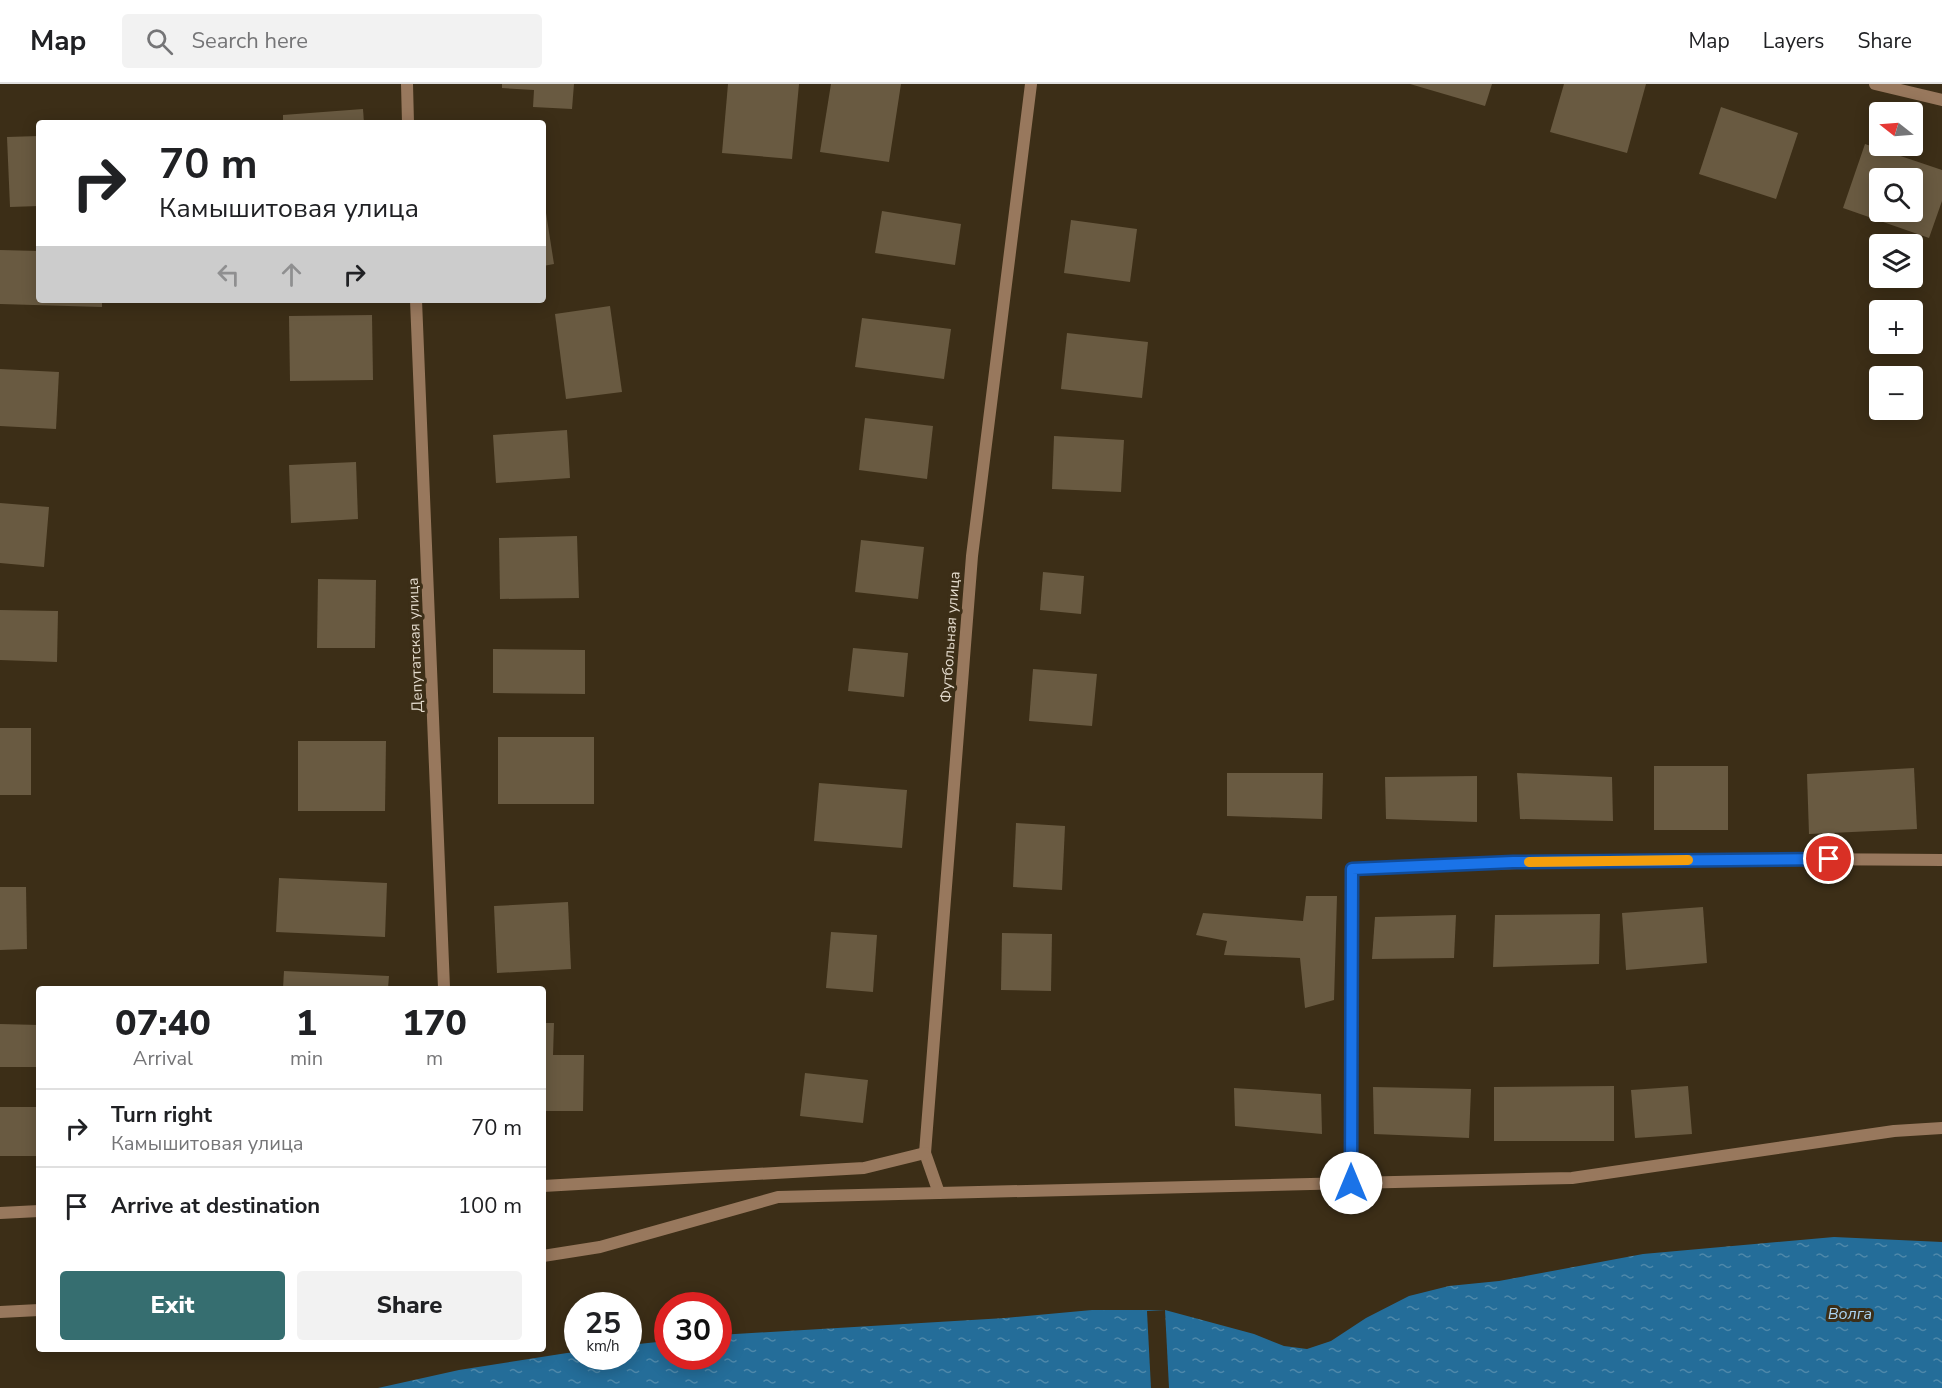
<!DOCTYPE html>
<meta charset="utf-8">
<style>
body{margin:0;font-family:"Nunito Sans",sans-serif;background:#f2f2f2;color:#202124;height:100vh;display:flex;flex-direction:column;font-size:22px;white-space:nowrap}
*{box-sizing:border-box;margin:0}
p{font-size:20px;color:#757577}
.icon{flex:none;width:33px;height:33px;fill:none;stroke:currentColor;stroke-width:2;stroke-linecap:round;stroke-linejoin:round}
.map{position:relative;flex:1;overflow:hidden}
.drawer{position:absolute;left:36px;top:902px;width:510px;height:366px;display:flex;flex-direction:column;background:#fff;border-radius:6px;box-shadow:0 3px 15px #0003}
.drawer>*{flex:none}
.banner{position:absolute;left:36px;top:36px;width:510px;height:183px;border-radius:6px;box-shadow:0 3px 15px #0003;background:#fff;color:#202124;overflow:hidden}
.needle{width:39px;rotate:287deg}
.controls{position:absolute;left:1869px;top:18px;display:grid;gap:12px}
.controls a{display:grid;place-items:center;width:54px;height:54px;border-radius:6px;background:#fff;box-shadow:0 3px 15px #0003;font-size:30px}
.speed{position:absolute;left:564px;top:1208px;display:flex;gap:12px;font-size:30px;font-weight:700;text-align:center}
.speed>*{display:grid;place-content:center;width:78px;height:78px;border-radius:50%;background:#fff;box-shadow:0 3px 15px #0003;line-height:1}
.speed small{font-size:15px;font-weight:400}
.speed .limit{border:9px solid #d22;background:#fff;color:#111}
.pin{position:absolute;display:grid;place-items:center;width:51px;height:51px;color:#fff;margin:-26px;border:3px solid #fff;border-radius:50%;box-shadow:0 2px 6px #0007}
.me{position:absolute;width:66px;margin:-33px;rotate:0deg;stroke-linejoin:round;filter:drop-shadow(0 0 4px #0008)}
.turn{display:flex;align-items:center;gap:21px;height:126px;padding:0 24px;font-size:27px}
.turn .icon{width:78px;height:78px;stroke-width:2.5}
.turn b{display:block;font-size:42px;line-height:51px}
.lanes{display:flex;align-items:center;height:57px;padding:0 24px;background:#0003;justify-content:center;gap:30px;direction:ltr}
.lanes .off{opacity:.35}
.eta{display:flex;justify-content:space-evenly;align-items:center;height:102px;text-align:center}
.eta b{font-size:36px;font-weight:800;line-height:42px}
.button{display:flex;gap:12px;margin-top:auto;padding:12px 24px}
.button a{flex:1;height:69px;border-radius:6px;background:#366e70;color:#fff;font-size:24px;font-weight:800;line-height:69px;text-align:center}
.button a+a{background:#f2f2f2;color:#202124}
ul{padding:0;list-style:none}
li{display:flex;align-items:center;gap:18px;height:78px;padding:0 24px;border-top:2px solid #e0e0e0}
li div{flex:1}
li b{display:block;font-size:22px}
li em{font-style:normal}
header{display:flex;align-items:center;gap:36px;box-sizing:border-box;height:84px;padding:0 30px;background:#fff;border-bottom:2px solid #e0e0e0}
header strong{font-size:28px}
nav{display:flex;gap:33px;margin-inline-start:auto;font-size:21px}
.search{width:420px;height:54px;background:#f2f2f2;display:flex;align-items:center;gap:15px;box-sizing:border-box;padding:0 21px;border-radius:6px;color:#757577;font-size:22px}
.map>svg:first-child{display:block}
</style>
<header>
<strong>Map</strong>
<div class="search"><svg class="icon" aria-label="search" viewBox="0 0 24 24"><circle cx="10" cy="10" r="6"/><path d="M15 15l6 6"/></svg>Search here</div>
<nav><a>Map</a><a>Layers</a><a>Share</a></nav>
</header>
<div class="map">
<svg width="1942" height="1304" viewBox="0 0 1942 1304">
<defs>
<pattern id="water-ripples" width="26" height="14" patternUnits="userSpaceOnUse" patternTransform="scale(1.5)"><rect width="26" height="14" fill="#246d99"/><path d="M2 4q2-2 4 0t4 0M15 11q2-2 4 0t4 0" fill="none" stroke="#4e88aa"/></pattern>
</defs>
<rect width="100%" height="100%" fill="#3c2e17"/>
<polygon fill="url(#water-ripples)" points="1834,1153 1942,1158 1942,1304 378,1304 459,1286 567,1269 577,1268 578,1272 628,1272 629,1261 667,1257 668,1272 718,1272 719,1251 1005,1234 1092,1226 1165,1226 1254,1250 1284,1262 1307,1265 1331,1257 1366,1234 1409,1212 1449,1202 1499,1197 1643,1170"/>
<polygon fill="#3c2e17" points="1165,1226 1169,1304 1151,1304 1147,1227"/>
<g fill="#695a41" fill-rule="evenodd">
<polygon points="502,0 574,0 572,25 533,23 534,6 502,4"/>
<polygon points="728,0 799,0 792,75 722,69"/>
<polygon points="831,0 901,0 889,78 820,68"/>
<polygon points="1410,0 1492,0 1485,22"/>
<polygon points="1564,0 1646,0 1627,69 1550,48"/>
<polygon points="1721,23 1798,49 1776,115 1699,90"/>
<polygon points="363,25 364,39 283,39 283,31"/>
<polygon points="39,52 39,122 10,123 7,53"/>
<path d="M1865 60 1942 86V117L1929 154 1843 124ZM1880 94H1912V128H1880Z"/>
<polygon points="882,127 961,140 955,181 875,169"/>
<polygon points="543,129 546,129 554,180 543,182"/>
<polygon points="1071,136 1137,145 1130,198 1064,189"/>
<polygon points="0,166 39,167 39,216 102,216 102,223 0,220"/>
<polygon points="610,222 622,308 566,315 555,230"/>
<polygon points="372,231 373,296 290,297 289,232"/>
<polygon points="862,234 951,245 944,295 855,283"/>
<polygon points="1067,249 1148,258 1142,314 1061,305"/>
<polygon points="0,285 59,288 56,345 0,342"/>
<polygon points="865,334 933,342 927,395 859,386"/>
<polygon points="567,346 570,394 496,399 493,351"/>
<polygon points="1054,352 1124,356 1121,408 1052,405"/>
<polygon points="356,378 358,435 291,439 289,381"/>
<polygon points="0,419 49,423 44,483 0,479"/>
<polygon points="577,452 579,514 500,515 499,454"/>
<polygon points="861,456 924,463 918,515 855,508"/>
<polygon points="1043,488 1084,492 1081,530 1040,526"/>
<polygon points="318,495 376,496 375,564 317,564"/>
<polygon points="0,526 58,527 57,578 0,576"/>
<polygon points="853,564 908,569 904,613 848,607"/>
<polygon points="493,565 585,566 585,610 493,609"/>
<polygon points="1033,585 1097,590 1092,642 1029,637"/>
<rect x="0" y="644" width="31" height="67"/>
<rect x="498" y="653" width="96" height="67"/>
<polygon points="298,657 386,657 385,727 298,727"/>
<rect x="1654" y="682" width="74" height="64"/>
<polygon points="1914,684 1917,745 1809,750 1807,690"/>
<polygon points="1227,689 1323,689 1322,735 1227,732"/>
<polygon points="1517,689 1612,693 1613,737 1520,735"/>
<polygon points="1477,692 1477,738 1386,735 1385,693"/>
<polygon points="819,699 907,706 902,764 814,757"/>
<polygon points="1016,739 1065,742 1062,806 1013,803"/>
<polygon points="279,794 387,799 385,853 276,848"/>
<polygon points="0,803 26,803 27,865 0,866"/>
<polygon points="1306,812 1337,812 1334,916 1305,924 1300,874 1224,871 1227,857 1196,851 1203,829 1303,837"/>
<polygon points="568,818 571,885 497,889 494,822"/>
<polygon points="1703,823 1707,879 1626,886 1622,829"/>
<polygon points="1600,830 1599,880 1493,883 1495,831"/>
<polygon points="1456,831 1454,874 1372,875 1375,833"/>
<polygon points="831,848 877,851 873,908 826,904"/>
<polygon points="1002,849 1052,850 1051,907 1001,906"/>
<polygon points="284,887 389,892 388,904 283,904"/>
<polygon points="543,939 554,939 553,971 584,971 583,1027 543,1027"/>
<polygon points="0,940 39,941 39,983 0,983"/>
<polygon points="805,989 868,996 863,1039 800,1032"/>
<polygon points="1614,1002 1614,1057 1494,1057 1494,1003"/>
<polygon points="1688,1002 1692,1050 1635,1054 1631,1006"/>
<polygon points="1373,1003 1471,1005 1469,1054 1374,1050"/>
<polygon points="1234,1004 1321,1010 1322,1050 1235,1042"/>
<rect x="0" y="1023" width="39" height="49"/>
</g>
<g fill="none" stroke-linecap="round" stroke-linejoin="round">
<g stroke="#98785d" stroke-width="12">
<polyline points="1351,1099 1572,1094 1894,1047 1942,1044"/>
<polyline points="543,1172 600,1163 778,1113 939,1109"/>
<polyline points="0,1228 39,1226"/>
</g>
<g stroke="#98785d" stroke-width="12">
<polyline points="407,0 408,39"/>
<path d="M1031 0 972 472 925 1069 939 1109 1351 1099 1352 785C1549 776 1745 774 1942 776"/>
<polyline points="1875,0 1942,16"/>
<polyline points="416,216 444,904"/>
<polyline points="543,1102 864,1084 925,1069"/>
<polyline points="0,1129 39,1127"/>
</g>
</g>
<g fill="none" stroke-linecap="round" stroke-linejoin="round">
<defs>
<polyline id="route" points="1351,1099 1352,785 1513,778 1829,775"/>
</defs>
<use href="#route" stroke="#114b97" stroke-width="15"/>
<use href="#route" stroke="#1a73e8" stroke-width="10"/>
<polyline stroke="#f59e0b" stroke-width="10" points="1529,778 1688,776"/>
</g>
<g text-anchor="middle" stroke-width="6" stroke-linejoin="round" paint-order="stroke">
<g font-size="15" fill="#e3dacc" stroke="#3c2e17">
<text transform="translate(950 553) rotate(-86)" y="5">Футбольная улица</text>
<text transform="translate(415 561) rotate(-92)" y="5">Депутатская улица</text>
</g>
<g font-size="16" font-style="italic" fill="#abd5f3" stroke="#3c2e17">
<text x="1850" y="1235">Волга</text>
</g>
</g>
</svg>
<div class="controls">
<a><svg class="needle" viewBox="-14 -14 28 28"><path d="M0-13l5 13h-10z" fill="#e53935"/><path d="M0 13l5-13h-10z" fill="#757577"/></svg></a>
<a><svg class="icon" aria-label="search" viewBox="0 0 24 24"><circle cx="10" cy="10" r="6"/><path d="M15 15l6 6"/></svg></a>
<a><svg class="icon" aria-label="layers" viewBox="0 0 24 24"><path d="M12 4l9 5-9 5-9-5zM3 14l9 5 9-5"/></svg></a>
<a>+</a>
<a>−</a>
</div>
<div class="speed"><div>25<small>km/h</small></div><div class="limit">30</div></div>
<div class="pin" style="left:1829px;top:775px;background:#d93025"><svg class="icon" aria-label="arrive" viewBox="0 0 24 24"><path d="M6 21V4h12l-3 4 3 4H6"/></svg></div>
<svg class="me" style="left:1351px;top:1099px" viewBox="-20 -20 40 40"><circle r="19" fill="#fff"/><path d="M0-13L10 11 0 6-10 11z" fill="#1a73e8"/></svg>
<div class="banner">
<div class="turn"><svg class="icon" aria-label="right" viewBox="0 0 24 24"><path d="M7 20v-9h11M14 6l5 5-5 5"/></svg><div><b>70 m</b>Камышитовая улица</div></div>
<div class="lanes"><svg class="icon off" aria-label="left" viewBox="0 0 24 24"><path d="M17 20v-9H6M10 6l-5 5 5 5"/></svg><svg class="icon off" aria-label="ahead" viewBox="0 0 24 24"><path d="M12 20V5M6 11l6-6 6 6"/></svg><svg class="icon" aria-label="right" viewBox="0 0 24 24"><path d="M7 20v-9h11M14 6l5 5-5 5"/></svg></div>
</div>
<section class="drawer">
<div class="eta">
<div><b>07:40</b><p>Arrival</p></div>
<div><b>1</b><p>min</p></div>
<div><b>170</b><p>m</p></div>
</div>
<ul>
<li><svg class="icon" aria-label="right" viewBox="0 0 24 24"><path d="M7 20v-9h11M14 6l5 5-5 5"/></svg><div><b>Turn right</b><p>Камышитовая улица</p></div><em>70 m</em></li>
<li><svg class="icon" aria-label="arrive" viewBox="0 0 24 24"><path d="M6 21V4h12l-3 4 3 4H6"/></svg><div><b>Arrive at destination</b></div><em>100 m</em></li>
</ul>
<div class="button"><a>Exit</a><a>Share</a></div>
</section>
</div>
